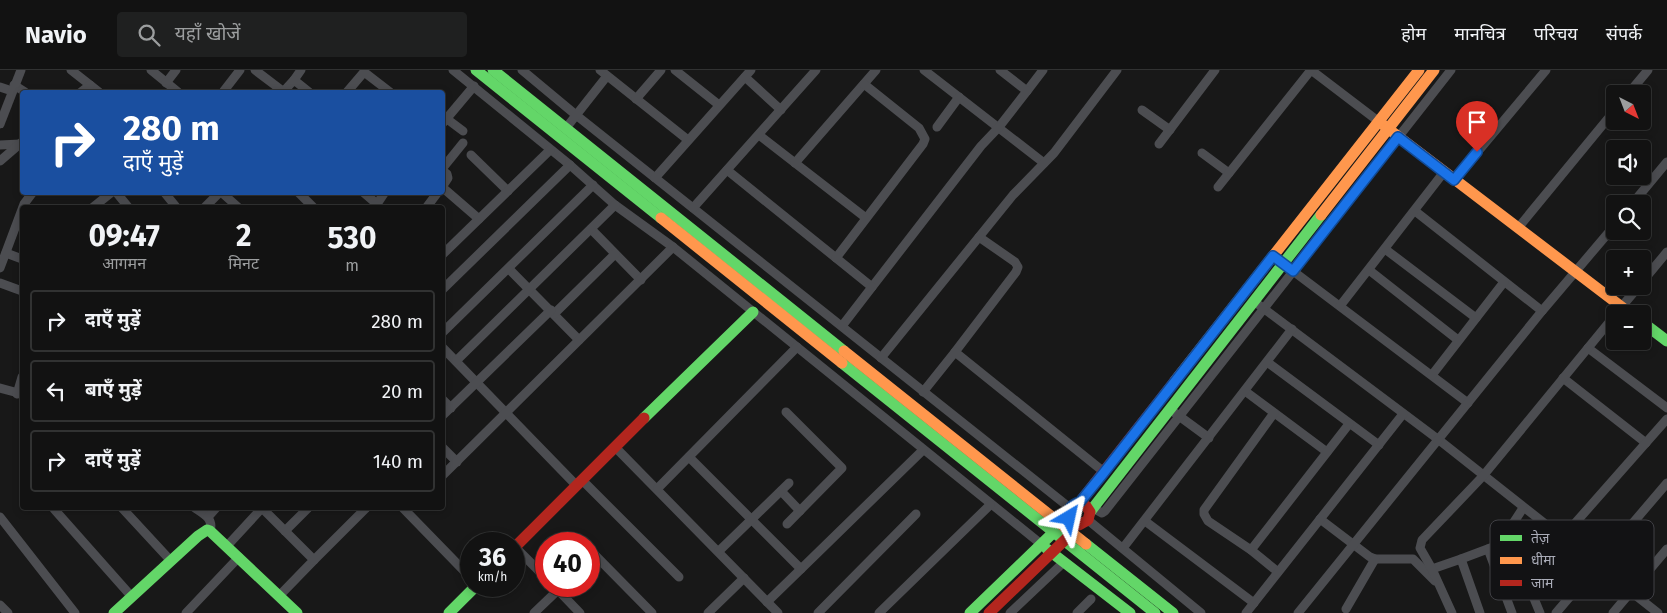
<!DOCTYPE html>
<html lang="hi">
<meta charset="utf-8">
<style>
body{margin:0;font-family:"Fira Sans","Noto Sans Devanagari",sans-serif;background:#1f2020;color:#f1f3f6;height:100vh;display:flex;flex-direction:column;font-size:19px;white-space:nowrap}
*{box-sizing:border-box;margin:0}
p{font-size:16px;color:#9c9e9f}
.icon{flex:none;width:28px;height:28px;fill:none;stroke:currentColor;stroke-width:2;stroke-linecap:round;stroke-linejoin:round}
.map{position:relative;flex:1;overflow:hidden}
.details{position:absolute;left:20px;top:135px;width:425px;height:305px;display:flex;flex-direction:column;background:#121212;border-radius:5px;box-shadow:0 2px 8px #0003,0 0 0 1px #313232}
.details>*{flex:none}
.hud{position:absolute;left:20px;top:20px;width:425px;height:105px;border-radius:5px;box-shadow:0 2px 8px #0003,0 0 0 1px #313232;background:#1a4fa0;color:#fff;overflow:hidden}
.needle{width:32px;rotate:138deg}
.buttons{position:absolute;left:1606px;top:15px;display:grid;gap:10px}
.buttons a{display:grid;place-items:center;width:45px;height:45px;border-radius:5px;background:#121212;box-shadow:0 2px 8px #0003,0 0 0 1px #313232;font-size:25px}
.speed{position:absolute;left:460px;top:462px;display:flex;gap:10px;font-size:25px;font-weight:700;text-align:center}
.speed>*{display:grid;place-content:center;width:65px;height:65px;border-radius:50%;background:#121212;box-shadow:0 2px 8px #0003,0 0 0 1px #313232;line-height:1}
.speed small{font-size:12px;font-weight:400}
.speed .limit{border:8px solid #d22;background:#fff;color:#111}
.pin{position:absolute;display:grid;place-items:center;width:42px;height:42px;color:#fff;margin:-51px -21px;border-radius:50% 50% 50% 0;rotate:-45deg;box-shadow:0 0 5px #0007}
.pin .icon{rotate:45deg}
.me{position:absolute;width:55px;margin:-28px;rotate:36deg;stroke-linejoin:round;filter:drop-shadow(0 0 4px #0008)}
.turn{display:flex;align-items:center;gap:18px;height:105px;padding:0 20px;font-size:22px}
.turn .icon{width:65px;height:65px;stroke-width:2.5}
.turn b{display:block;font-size:35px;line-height:42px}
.eta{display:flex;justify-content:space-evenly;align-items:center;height:85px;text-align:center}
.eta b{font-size:30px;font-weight:700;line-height:35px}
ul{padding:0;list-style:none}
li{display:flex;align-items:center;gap:15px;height:62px;margin:0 10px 8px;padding:0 10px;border:2px solid #313232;border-radius:5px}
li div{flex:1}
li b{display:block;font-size:19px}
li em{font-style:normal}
header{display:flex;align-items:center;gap:30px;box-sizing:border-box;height:70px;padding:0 25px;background:#121212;border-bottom:1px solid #313232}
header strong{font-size:24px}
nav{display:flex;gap:28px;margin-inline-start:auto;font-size:18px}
.search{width:350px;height:45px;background:#1f2020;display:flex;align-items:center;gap:12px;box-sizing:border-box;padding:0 18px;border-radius:5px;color:#9c9e9f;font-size:19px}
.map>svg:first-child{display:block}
</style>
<header>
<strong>Navio</strong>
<div class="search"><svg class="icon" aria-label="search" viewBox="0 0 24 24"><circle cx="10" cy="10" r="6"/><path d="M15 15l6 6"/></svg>यहाँ खोजें</div>
<nav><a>होम</a><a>मानचित्र</a><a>परिचय</a><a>संपर्क</a></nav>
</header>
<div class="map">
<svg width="1667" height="543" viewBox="0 0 1667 543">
<rect width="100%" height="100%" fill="#181818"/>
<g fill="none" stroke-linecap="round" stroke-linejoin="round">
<g stroke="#4c4d51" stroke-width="9">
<polyline points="71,0 99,22"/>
<polyline points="151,0 178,22"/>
<polyline points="255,0 284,22"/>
<polyline points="453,0 570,95 615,135 673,177 1041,474"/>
<polyline points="522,0 576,45 1070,438"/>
<polyline points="600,0 688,70"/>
<polyline points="675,0 719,35"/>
<polyline points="924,0 1044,93"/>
<polyline points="1311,0 1378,51"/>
<polyline points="745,7 781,40"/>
<polyline points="294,10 301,0"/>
<polyline points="166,13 176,0"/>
<polyline points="14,15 25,22"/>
<polyline points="0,17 12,21"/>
<polyline points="1027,21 1043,0"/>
<polyline points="81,22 90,15"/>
<polyline points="223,22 240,0"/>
<polyline points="283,22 294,10 309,22"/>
<polyline points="347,22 364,2 390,22"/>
<polyline points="1628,24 1648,0"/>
<polyline points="636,29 661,0"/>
<polyline points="1142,40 1170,60"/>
<polyline points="447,49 463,61"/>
<polyline points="0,54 21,0"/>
<polyline points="442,54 474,16"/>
<polyline points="937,57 959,27"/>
<polyline points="566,58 607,6"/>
<polyline points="759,65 866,148"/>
<polyline points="1159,74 1215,0"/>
<polyline points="0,75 20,74"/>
<polyline points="1202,83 1229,103"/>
<polyline points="471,85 508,121"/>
<polyline points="0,91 22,72"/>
<polyline points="795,93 876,0"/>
<polyline points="442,99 463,73"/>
<polyline points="442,100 447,104 448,108 442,117"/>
<polyline points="727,100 872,217 981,76 999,57 1027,21 1000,0"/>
<polyline points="655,108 751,0"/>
<polyline points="1454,110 1546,0"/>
<polyline points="442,117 479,149"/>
<polyline points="1218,117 1311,0"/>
<polyline points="116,122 129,138"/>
<polyline points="164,122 177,138"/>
<polyline points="221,122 239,138"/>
<polyline points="298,122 314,138"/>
<polyline points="363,122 377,134 385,122"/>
<polyline points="1632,134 1667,92"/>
<polyline points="92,138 112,122"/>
<polyline points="204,138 220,122"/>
<polyline points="426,138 438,122"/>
<polyline points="693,138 816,0"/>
<polyline points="1415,141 1542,241"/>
<polyline points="1518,158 1615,40"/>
<polyline points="591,159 641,210"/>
<polyline points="1385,179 1476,248"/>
<polyline points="6,183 22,189"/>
<polyline points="442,185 550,80"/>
<polyline points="836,188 923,74 925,69 919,58 864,14"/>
<polyline points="0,198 24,134 33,122"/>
<polyline points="1289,198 1468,333"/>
<polyline points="509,199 579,270"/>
<polyline points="1369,200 1458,270"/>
<polyline points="1642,212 1667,182"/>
<polyline points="0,213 22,221"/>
<polyline points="442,220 570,95"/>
<polyline points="1259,235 1439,370 1658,543"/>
<polyline points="1340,236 1444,102"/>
<polyline points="1618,241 1639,216"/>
<polyline points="554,244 615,184"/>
<polyline points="842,256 872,217"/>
<polyline points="442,263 593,115"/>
<polyline points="442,277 576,415"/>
<polyline points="1588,278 1667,338"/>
<polyline points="955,282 1016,202 1018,197 1015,192 979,167"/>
<polyline points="881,288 1013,125 1054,83 1117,0"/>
<polyline points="456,291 615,135"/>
<polyline points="1267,292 1379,375"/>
<polyline points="1432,305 1504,212"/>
<polyline points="1563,308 1646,373"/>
<polyline points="0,318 22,324"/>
<polyline points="1245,321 1327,382"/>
<polyline points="923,322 955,282 1104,402"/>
<polyline points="17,324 22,307"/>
<polyline points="442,329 451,338"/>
<polyline points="786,342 842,398 787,454"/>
<polyline points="1175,343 1209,368"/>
<polyline points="1274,343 1204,440 1204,444 1208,451 1251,480 1278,502"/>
<polyline points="442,346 551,240"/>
<polyline points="442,377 457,392"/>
<polyline points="615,377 778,543"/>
<polyline points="689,387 801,499 767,532"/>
<polyline points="442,406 673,177"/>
<polyline points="582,410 679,507"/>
<polyline points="658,418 797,277"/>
<polyline points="781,421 800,441"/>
<polyline points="122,438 171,491"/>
<path d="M195 438C204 444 214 449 210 461"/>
<polyline points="262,438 314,490 280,525"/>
<polyline points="403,438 471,508"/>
<polyline points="1093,438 1102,443 1105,441 1451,0"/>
<polyline points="1523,438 1512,455 1509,468 1540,543"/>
<polyline points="54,439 132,527"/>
<polyline points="0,447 75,543"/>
<polyline points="208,447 216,438"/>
<polyline points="1320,449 1370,487 1375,489 1413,489 1435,511"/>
<polyline points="1088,450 1201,543"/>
<polyline points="1145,451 1254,533"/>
<polyline points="285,461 308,438"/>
<polyline points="227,476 262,438"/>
<polyline points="515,477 546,508"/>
<polyline points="1123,478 1292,259"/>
<polyline points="589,479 652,543"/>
<polyline points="1488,479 1512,543"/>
<polyline points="1251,480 1349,354"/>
<polyline points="719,481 789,413"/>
<polyline points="314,490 366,438"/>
<polyline points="801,499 923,380"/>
<polyline points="1432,499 1461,489"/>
<polyline points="554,516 580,543"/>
<polyline points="1573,522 1563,517 1564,497 1560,478 1562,468 1667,349"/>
<polyline points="0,535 8,543"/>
<polyline points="1346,539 1375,489"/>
<polyline points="186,543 239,487"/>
<polyline points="534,543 558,520"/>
<polyline points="708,543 744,508"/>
<polyline points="818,543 916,444"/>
<polyline points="879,543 990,435"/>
<polyline points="1010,543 1064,492"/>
<polyline points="1077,543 1091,529"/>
<polyline points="1246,543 1403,344"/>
<polyline points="1298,543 1542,241 1615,155"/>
<polyline points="1452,543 1432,499 1420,478 1422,470 1483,406 1615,245"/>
<polyline points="1480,543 1461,489 1501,474 1509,468"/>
<polyline points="1556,543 1667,413"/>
<polyline points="1613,543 1667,479"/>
</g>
<g stroke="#63d668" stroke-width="11">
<polyline points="476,0 661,148"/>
<polyline points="493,0 844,281"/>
<polyline points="1642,252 1667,271"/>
<polyline points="842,293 1155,543"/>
<polyline points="644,348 753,242"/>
<polyline points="1090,442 1321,145"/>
<polyline points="1086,474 1173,543"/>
<polyline points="1047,479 1130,543"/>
<polyline points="114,543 198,466 207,460 210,461 297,543"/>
<polyline points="449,543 476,516"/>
<polyline points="970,543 1058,458"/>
</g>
<g stroke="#ff974d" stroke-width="11">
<polyline points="1382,54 1631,244"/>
<polyline points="1321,145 1434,0"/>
<polyline points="661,148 842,293"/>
<polyline points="844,281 1086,474"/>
<polyline points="1175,311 1419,0"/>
</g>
<g stroke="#b3261e" stroke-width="11">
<path d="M1080 432 1086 436 1090 442 1088 450 1079 455 1074 453 1069 447C1068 439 1073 435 1080 432L1175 311"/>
<polyline points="514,478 644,348"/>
<polyline points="989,543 1069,466"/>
</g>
</g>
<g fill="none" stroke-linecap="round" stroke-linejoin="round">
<defs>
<path id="route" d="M1069 448C1067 439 1072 434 1080 432L1102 405 1273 186 1293 201 1398 67 1454 110 1477 82"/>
</defs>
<use href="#route" stroke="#114b97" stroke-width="12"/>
<use href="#route" stroke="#1a73e8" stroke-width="9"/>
</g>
<rect x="1490" y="450" width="164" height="80" rx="8" fill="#121214" stroke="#404045" stroke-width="1"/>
<rect x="1500" y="465" width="22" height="6" fill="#63d668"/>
<rect x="1500" y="487" width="22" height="7" fill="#ff974d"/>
<rect x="1500" y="510" width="22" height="6" fill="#b3261e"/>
<g font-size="14" fill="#aaacb8">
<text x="1531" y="473">तेज़</text>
<text x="1531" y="495">धीमा</text>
<text x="1531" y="518">जाम</text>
</g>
</svg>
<div class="buttons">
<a><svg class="needle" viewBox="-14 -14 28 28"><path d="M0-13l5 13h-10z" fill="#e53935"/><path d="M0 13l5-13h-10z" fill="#9c9e9f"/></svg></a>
<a><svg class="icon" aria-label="sound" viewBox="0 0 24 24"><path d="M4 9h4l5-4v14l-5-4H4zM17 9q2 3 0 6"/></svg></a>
<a><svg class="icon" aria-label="search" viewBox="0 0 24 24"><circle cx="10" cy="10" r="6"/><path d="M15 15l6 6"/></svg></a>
<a>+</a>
<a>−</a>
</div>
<div class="speed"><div>36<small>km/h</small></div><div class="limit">40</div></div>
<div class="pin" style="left:1477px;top:82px;background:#d93025"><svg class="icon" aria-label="arrive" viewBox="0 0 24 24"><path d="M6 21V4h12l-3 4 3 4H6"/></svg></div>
<svg class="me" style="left:1069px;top:448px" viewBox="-20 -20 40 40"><path d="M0-17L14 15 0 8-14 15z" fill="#1a73e8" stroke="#fff" stroke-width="4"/></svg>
<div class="hud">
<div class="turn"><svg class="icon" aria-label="right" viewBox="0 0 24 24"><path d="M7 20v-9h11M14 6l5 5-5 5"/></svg><div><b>280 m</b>दाएँ मुड़ें</div></div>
</div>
<section class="details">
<div class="eta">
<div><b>09:47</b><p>आगमन</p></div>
<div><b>2</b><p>मिनट</p></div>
<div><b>530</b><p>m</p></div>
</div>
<ul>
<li><svg class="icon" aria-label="right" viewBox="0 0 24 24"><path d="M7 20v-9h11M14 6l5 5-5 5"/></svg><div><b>दाएँ मुड़ें</b></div><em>280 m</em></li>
<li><svg class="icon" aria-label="left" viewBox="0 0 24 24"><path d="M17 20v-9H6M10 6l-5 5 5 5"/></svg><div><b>बाएँ मुड़ें</b></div><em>20 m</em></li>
<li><svg class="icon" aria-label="right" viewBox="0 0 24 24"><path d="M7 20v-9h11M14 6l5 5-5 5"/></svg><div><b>दाएँ मुड़ें</b></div><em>140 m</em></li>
</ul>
</section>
</div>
